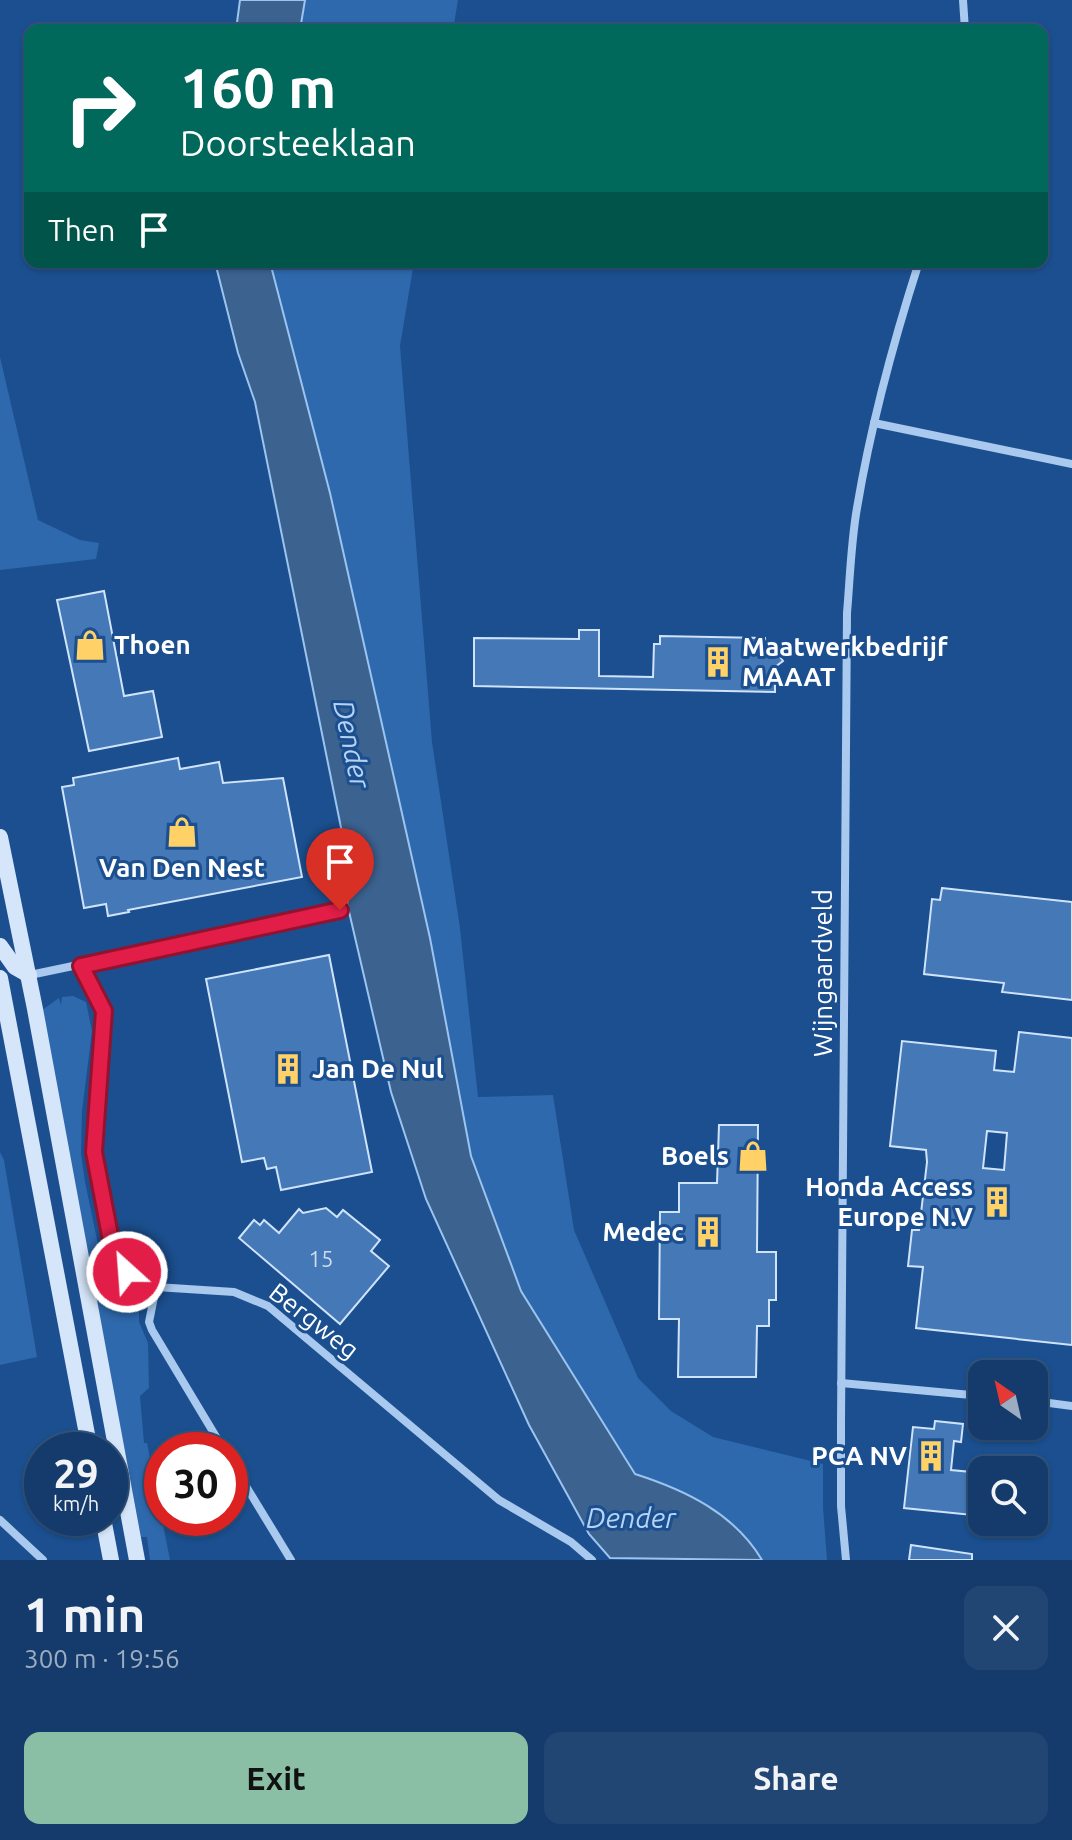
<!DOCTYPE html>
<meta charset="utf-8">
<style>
body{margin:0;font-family:Ubuntu,sans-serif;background:#214673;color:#f1f3f6;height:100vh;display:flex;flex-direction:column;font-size:30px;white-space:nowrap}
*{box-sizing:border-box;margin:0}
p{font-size:26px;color:#9dadc1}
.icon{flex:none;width:44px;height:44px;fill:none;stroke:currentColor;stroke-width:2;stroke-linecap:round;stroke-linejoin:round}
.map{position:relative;height:1560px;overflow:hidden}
.sheet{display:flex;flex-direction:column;background:#143b6b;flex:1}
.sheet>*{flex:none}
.banner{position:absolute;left:24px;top:24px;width:1024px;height:244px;border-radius:16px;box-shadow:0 2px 6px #0004,0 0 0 2px #33557e;background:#00695c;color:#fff;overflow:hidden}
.needle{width:52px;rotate:326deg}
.controls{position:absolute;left:968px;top:1360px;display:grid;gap:16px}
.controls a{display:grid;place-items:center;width:80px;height:80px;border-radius:16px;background:#143b6b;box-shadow:0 2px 6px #0004,0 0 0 2px #33557e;font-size:40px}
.speed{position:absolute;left:24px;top:1432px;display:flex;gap:16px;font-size:40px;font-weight:700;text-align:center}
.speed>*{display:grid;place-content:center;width:104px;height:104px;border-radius:50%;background:#143b6b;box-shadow:0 2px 6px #0004,0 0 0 2px #33557e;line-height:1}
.speed small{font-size:20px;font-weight:400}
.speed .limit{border:12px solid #d22;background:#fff;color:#111}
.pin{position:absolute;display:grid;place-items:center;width:68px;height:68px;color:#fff;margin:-82px -34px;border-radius:50% 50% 50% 0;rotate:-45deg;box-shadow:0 0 8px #0007}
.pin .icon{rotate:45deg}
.me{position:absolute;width:88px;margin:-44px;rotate:334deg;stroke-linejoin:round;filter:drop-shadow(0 0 6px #0008)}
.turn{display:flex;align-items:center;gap:28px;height:168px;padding:0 24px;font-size:36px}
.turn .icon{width:104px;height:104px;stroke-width:2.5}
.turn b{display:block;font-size:56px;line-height:68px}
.then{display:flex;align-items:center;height:76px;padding:0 24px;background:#0003;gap:16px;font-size:30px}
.round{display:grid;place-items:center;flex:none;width:84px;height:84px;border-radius:16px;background:#214673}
.summary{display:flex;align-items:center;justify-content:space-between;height:136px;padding:0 24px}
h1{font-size:48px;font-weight:600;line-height:60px}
.primary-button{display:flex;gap:16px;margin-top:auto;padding:16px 24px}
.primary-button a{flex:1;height:92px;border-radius:16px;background:#8abfa5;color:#111;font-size:32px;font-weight:600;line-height:92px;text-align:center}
.primary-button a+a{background:#214673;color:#f1f3f6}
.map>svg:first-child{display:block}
</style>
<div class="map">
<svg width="1072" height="1560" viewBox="0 0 1072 1560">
<rect width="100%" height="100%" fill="#1b4f8f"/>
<g fill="#2e69ad">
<polygon points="305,0 458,0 453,30 300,30"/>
<path d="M270 262H414L400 346 432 742 460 928 478 1097 553 1095 574 1230 638 1378 671 1411 713 1437 823 1464V1508L827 1560H762C734 1513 685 1489 635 1474L521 1291 471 1156 430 938Z"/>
<polygon points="0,357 38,520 80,540 99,543 96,559 0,570"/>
<polygon points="73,996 86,1002 92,1031 82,1111 81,1153 85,1182 99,1249 111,1269 136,1292 139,1302 139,1322 148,1343 149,1388 140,1396 144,1443 147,1443 170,1560 150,1560 147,1537 141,1537 42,1010 59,998 61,1005 62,997"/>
<polygon points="0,1152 4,1160 37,1357 0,1365"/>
</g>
<g fill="#3c6290" stroke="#9cc4f0" stroke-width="2">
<polygon points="240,0 305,0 300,30 236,30"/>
<path d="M215 262H270L330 493 430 938 471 1156 521 1291 635 1474C685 1490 734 1513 762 1560L610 1558 589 1534 529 1425 426 1199 391 1092 347 903 353 887 255 402 238 353Z"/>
</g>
<g fill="#4478b7" stroke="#cfe3fa" stroke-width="2" fill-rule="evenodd">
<polygon points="104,591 124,696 153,691 162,737 89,751 57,600"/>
<polygon points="579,630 599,630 599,676 653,677 654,644 660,644 660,636 765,638 766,651 776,651 783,661 775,667 775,692 474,686 474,638 579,639"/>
<polygon points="178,758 180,769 219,762 223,783 283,778 302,877 128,910 129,912 108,916 106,904 84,908 62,787 74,785 73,778"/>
<polygon points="942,888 1072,902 1072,1000 1002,992 1004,983 924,974 932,899 940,900"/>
<polygon points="329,955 372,1172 281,1190 276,1167 267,1169 264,1158 242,1162 206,979"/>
<path d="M1019 1032 1072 1038V1345L916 1328 923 1267 908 1266 912 1230H919L927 1162 926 1150 890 1146 902 1041 996 1051 994 1070 1014 1072ZM987 1131 1007 1133 1004 1170 983 1168Z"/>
<polygon points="719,1125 758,1125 757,1252 776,1252 776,1300 769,1300 769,1326 757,1326 756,1377 678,1377 679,1319 659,1319 660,1212 679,1212 679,1183 717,1183"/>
<polygon points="326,1208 337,1217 343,1210 380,1240 371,1251 389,1266 340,1324 239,1238 254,1220 260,1225 264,1220 279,1233 299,1209 303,1213"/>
<polygon points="935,1421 963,1424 961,1442 954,1441 951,1470 982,1473 982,1516 904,1508 913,1427 934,1429"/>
<polygon points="911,1545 972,1554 972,1560 909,1560"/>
</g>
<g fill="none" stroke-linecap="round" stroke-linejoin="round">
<g stroke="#a9c9ee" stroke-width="8">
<polyline points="963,0 965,30"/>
<polyline points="874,423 1072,464"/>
<polyline points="81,966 99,996 104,1017 94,1137 98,1181 113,1251 127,1272 156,1287 234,1292 268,1306 499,1500 571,1542 592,1560"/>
<polyline points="30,975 340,910"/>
<polyline points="156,1287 149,1322 152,1330 224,1450"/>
<polyline points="841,1383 982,1396"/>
<polyline points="1034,1401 1072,1406"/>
<polyline points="230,1460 291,1560"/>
<polyline points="0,1520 43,1560"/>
<path d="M846 1560 841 1506V1423L847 613C850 578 851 542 857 508 871 424 893 343 919 262"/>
</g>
<g stroke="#d6e6fa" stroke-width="16">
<polyline points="0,837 35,1009 137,1560"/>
<polyline points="0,946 15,967 29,975"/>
<polyline points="0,978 90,1450"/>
<polyline points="103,1518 111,1560"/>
</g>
</g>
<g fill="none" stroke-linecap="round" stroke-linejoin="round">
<defs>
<polyline id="route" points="127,1272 113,1251 94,1152 104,1011 81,966 340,910"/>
</defs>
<use href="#route" stroke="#92132f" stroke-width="20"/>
<use href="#route" stroke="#e11d48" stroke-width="14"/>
</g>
<defs>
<symbol id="shop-bare" viewBox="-9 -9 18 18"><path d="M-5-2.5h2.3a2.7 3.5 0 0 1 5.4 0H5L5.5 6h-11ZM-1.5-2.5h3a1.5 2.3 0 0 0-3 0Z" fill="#ffd166" stroke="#1b4f8f" stroke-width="2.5" paint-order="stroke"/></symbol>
<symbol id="building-bare" viewBox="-9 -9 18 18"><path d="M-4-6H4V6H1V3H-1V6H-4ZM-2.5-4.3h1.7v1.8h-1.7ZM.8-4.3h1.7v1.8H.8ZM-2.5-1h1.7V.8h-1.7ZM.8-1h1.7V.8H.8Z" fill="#ffd166" stroke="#1b4f8f" stroke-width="2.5" paint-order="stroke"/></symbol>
</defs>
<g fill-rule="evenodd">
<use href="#shop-bare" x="68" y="623" width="44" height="44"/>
<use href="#building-bare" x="696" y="640" width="44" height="44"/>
<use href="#shop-bare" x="160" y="810" width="44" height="44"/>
<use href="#building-bare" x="266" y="1047" width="44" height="44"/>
<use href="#shop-bare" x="731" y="1134" width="44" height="44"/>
<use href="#building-bare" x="975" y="1180" width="44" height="44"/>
<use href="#building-bare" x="686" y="1210" width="44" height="44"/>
<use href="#building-bare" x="909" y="1434" width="44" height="44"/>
</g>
<g text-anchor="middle" stroke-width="6" stroke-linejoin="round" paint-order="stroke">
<g font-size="22" fill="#d0dded">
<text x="321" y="1267">15</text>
</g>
<g font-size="26" font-weight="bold" fill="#fff" stroke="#1b4f8f" text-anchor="end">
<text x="114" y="654" text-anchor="start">Thoen</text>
<text x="742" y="656" text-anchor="start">Maatwerkbedrijf<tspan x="742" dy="30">MAAAT</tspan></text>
<text x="182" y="877" text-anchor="middle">Van Den Nest</text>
<text x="312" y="1078" text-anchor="start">Jan De Nul</text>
<text x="729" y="1165">Boels</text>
<text x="973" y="1196">Honda Access<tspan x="973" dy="30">Europe N.V</tspan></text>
<text x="684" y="1241">Medec</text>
<text x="907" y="1465">PCA NV</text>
</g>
<g font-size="26" fill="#fff" stroke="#1b4f8f">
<text transform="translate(823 973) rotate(-90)" y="9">Wijngaardveld</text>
<text transform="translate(314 1321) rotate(38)" y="9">Bergweg</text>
</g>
<g font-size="28" font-style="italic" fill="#b5d3f5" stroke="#1b4f8f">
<text transform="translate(352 744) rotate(78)" y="10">Dender</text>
<text x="631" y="1528">Dender</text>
</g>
</g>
</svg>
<div class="controls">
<a><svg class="needle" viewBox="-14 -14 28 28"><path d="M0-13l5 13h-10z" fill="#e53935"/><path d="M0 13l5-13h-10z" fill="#9dadc1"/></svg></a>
<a><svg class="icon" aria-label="search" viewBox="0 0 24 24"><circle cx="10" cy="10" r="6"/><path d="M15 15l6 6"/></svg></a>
</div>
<div class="speed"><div>29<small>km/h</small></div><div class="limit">30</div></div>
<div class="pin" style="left:340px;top:910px;background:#d93025"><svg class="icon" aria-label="arrive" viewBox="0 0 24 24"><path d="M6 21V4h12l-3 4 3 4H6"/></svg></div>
<svg class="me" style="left:127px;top:1272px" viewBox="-20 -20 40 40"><circle r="17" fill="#e11d48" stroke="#fff" stroke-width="3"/><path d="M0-11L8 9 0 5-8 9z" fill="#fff"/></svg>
<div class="banner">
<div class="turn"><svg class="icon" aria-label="right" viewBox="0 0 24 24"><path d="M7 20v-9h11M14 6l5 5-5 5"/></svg><div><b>160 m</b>Doorsteeklaan</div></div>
<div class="then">Then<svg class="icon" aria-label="arrive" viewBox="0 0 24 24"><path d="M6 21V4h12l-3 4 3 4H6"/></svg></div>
</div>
</div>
<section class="sheet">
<div class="summary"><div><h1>1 min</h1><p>300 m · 19:56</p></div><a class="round"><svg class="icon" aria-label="close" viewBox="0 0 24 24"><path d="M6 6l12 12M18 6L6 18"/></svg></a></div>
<div class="primary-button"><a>Exit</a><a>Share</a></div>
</section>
